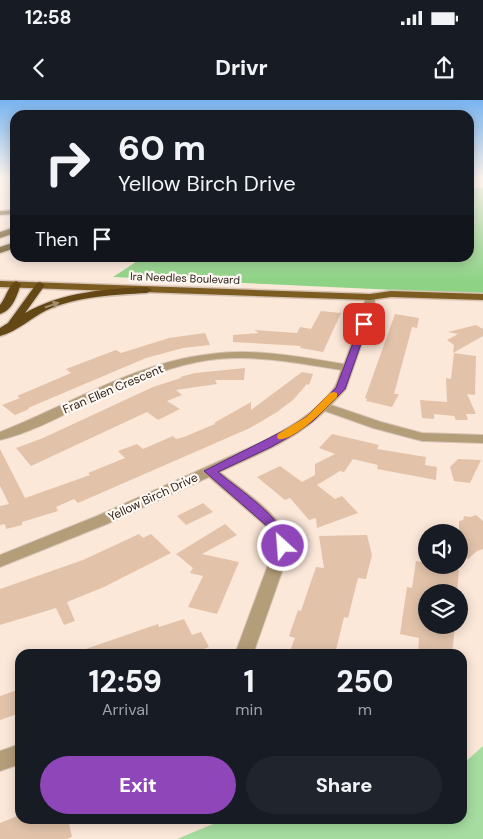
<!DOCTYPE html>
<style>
body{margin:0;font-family:"DM Sans",sans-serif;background:#20242c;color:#f1f3f6;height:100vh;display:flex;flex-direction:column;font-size:19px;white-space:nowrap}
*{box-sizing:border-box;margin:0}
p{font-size:16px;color:#9ea1a6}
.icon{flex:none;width:28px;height:28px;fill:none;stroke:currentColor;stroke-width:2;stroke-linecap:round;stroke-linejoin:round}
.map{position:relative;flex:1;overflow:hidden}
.drawer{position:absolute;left:15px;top:549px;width:452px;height:175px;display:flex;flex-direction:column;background:#171b24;border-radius:15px;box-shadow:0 2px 12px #0003}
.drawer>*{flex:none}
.hud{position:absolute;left:10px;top:10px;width:464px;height:152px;border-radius:15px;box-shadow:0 2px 12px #0003;background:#171b24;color:#f1f3f6;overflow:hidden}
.tools{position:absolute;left:418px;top:424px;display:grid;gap:10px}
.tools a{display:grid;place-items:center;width:50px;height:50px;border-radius:50%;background:#171b24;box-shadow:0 2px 12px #0003;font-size:25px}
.pin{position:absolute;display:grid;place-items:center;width:42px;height:42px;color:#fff;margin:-21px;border-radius:10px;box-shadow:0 2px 8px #0006}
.me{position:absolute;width:55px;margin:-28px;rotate:334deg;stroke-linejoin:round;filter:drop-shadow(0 0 4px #0008)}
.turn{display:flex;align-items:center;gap:18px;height:105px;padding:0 25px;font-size:22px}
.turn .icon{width:65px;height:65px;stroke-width:2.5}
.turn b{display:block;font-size:35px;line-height:42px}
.then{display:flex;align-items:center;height:48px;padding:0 25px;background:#0003;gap:10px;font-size:19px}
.eta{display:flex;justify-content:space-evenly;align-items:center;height:85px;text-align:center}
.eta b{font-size:30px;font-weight:800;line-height:35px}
.cta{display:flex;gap:10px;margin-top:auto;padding:10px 25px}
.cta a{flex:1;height:58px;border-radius:30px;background:#8e46b8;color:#fff;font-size:20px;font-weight:800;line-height:58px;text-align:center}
.cta a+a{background:#20242c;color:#f1f3f6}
.status{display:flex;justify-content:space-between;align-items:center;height:35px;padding:0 25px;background:#171b24;direction:ltr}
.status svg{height:14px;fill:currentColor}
header{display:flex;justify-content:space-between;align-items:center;height:65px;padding:0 25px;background:#171b24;font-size:22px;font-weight:800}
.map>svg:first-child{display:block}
</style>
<div class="status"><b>12:58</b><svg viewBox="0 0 49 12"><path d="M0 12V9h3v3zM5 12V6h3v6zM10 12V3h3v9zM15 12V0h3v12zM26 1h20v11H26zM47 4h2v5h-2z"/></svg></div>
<header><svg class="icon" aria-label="back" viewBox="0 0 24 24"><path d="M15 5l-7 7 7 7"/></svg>Drivr<svg class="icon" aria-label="share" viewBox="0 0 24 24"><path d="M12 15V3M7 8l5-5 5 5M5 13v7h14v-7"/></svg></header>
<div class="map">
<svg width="483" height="739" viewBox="0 0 483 739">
<rect width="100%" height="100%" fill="#fce8d9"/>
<polygon fill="#a6dc9f" points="483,646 483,739 177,739 225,719 462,719 463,664"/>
<polygon fill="#8dd285" points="469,88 483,88 483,194 113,177 142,158 469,158"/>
<g fill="#e2c3aa">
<polygon points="321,211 341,213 323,252 300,248 301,246 233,242 233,235 259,233 254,230 297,233 300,227 311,229"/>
<polygon points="395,214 419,218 417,228 412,227 394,294 399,294 392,307 366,301 367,299 365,298"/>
<polygon points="476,225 483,229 483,236 453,253 454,245 447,240 458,234 448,232"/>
<polygon points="205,233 210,245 183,248 146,258 28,308 29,309 15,315 2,305 20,298 17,296 71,273 66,269 116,250 121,253 169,238"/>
<polygon points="454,253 476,256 475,295 467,294 476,314 466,314 468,320 456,320 454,316 434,314 434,319 422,318 420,300 447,302 446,278 451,279"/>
<polygon points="245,268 244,280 215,280 217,284 176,290 182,295 167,301 180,309 158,320 147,312 31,366 16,348 43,338 153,287 181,278 180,277 195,273"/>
<polygon points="302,272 313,274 309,285 307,284 293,300 277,312 250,328 78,403 74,399 56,407 58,411 22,422 22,425 6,429 5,424 0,425 0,406 9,404 0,386 0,349 25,398 90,375 88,373 125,358 118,351 137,344 143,349 173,336 176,339 184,337 215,324 214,323 251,302 251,310"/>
<polygon points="332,334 379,345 377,349 426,357 425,365 437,367 436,380 377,369 378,365 353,359 344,372 340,371 317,385 335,399 342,396 358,413 317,428 316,418 309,420 290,398 285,400 257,377 280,366 302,382 315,375 315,364 335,354 319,348"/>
<polygon points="458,359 481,360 470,383 454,381 450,367"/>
<polygon points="203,403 213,412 186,425 177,416"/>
<polygon points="476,415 483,421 483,449 477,451 468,459 459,454 459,421 463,420 464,416 470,417"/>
<polygon points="225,424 237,435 202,454 239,462 217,514 188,507 203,476 190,473 193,468 176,454"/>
<polygon points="139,434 143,438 151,434 171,453 104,487 67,502 75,521 64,525 56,508 0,525 0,489 83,460"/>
<polygon points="367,435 372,455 366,479 358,478 348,518 344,517 335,554 289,554 295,538 289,536 298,510 301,511 316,467 324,468 319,436"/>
<polygon points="416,461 426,463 426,465 459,470 457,492 426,492 426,525 455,525 452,554 418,554 419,538 400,534 407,487 412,488"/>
<polygon points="184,519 192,535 201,532 209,547 190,554 77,554 77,552 158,524 159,527"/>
<polygon points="20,589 20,613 0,620 0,596"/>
<polygon points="20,715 20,719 68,719 72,737 67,739 0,739 0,723"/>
</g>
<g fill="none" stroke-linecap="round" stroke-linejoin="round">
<defs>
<g id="minor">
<path d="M370 194 375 197 374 209 346 289 331 305 381 322 422 333 483 335V343L422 341 373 328 325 311C296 340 256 355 220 372 244 392 283 415 291 446L253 554H235L275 446 272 435 268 428 209 377 107 424 0 467V455L97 416 262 342C288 328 316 313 334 288 337 284 339 276 341 270 298 263 253 254 209 260 174 265 140 279 108 293 73 309 38 331 0 340V332C69 305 136 262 211 254 255 248 300 257 344 264L364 209 365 197Z"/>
<polygon points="20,644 20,664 0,671 0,651"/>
</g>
<polygon id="major" points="0,181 370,194 391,191 483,194 483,200 391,197 370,200 0,187"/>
<g id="highway">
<polygon points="15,110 15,114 0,115 0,111"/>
<polygon points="15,127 15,133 0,138 0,132"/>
<polygon points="15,142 15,148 0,153 0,147"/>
<path d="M16 181 21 184C17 195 13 210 0 214V205C6 198 9 184 16 181Z"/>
<path d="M40 182 45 185 25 213C62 192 105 189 147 187L152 190 147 193C114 195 78 196 47 210 32 217 17 232 0 236V228L8 223 37 183Z"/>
</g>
</defs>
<use href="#minor" stroke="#d7c4b6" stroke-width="2"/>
<use href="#major" stroke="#d7c4b6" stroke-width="3"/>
<use href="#highway" stroke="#d7c4b6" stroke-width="3"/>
<use href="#minor" fill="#b49d79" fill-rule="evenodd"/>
<use href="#major" fill="#7d5c21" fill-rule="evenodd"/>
<use href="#highway" fill="#634714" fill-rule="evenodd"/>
</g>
<defs><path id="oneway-solid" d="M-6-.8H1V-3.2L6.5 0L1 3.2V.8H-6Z" transform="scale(1.25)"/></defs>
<use fill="#a18e6d" href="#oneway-solid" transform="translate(52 205) rotate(-19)"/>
<linearGradient id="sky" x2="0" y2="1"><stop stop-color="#78b4f0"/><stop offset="0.43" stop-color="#fef5ee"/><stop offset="1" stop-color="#fef5ee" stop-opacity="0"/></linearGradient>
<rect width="483" height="181" fill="url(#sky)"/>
<path fill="#8e46b8" stroke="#5c2e78" d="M361 222 368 224 345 289 313 321 296 333 271 347 218 372C243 393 280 415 290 446L288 450H279L273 434 268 427 204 371 289 328 306 317 319 304 336 288Z"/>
<path fill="#f59e0b" d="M334 292 337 293V297C326 308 294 342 278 339L277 336 278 334 306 317 330 293Z"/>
<g text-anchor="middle" stroke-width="4.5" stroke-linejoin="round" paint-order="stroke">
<g font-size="11" fill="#2c2118" stroke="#fff8f3">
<text transform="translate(185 178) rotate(2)" y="4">Ira Needles Boulevard</text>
</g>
<g font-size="12" fill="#2c2118" stroke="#fff8f3">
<text transform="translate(113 289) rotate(-23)" y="4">Fran Ellen Crescent</text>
<text transform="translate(153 397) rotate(-25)" y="4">Yellow Birch Drive</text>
</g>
</g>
</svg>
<div class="tools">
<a><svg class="icon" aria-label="sound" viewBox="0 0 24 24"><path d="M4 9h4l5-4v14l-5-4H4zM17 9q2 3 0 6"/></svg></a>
<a><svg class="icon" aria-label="layers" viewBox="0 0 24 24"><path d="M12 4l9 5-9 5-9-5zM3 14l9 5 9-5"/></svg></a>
</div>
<div class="pin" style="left:364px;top:224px;background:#d93025"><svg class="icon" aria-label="arrive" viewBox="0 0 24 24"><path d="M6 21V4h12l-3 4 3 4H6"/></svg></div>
<svg class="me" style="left:283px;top:446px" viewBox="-20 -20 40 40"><circle r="17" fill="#8e46b8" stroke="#fff" stroke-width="3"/><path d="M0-11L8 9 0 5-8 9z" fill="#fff"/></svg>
<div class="hud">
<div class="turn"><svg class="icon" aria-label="right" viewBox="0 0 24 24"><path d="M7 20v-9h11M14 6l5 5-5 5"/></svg><div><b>60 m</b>Yellow Birch Drive</div></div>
<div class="then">Then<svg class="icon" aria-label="arrive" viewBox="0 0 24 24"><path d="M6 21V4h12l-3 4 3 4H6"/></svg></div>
</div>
<section class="drawer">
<div class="eta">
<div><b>12:59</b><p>Arrival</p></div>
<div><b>1</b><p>min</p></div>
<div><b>250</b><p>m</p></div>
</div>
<div class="cta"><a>Exit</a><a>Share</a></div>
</section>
</div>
